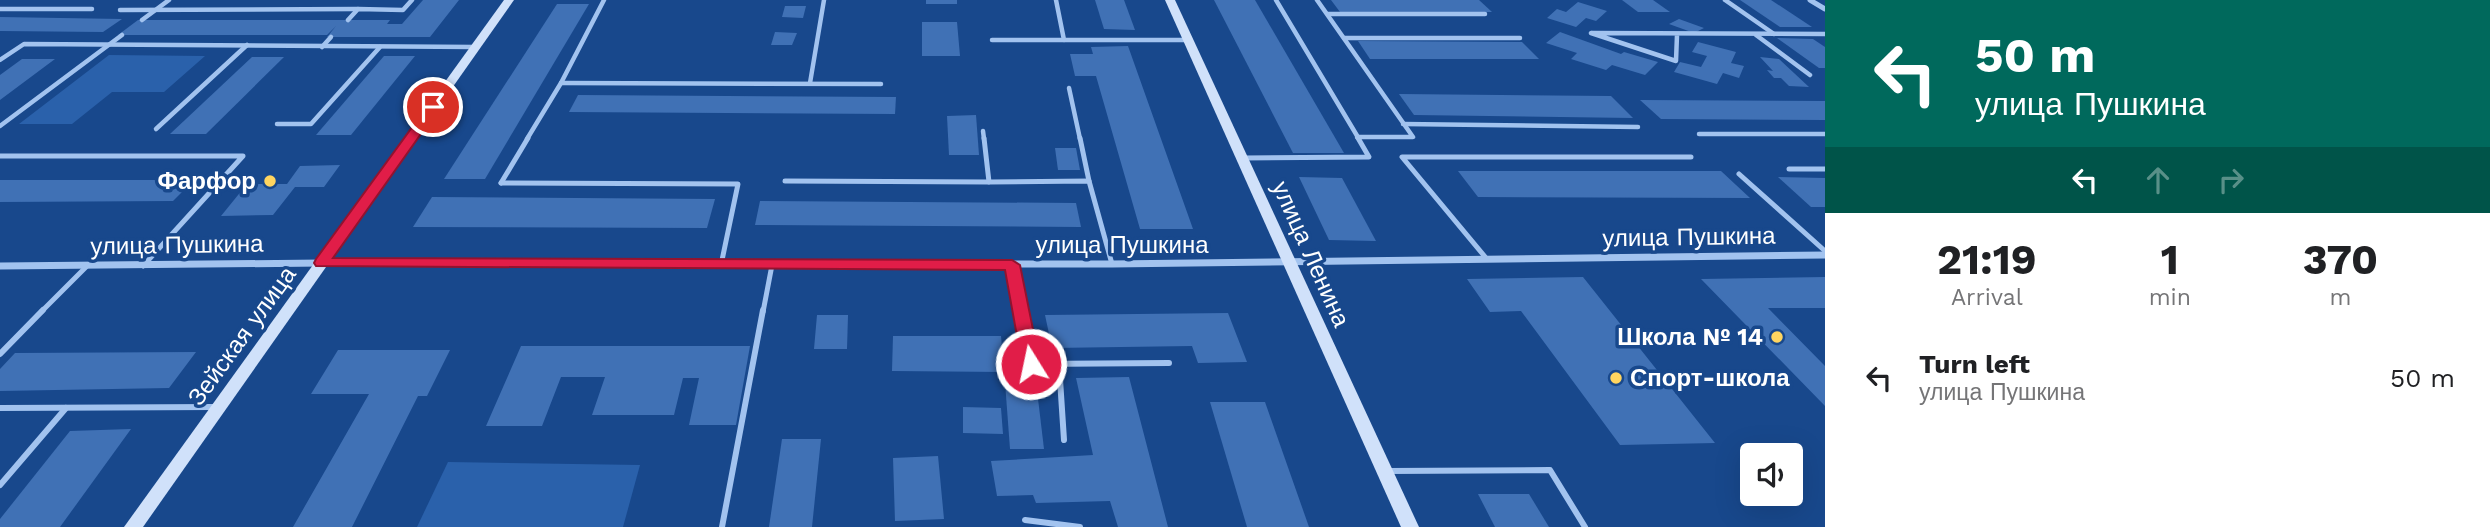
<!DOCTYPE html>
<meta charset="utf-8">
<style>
body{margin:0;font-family:"Work Sans",sans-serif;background:#f6f6f6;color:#202124;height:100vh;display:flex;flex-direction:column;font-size:26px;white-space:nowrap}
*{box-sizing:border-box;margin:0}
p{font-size:23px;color:#757577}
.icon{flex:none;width:38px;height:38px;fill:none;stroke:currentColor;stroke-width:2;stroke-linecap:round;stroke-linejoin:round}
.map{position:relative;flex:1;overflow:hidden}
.drawer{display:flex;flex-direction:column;background:#fff;width:665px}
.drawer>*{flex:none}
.banner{background:#00695c;color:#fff;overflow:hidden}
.fabs{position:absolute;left:1740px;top:443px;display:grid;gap:14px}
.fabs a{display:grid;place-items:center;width:63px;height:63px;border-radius:7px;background:#fff;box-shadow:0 7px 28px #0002;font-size:35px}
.pin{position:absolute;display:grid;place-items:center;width:60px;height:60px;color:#fff;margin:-30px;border:4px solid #fff;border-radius:50%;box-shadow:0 2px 7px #0007}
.me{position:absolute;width:77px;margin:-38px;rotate:350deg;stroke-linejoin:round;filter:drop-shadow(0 0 5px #0008)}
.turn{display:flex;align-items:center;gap:24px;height:147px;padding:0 35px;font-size:32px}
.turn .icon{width:91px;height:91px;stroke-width:2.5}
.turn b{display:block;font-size:49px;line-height:60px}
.lanes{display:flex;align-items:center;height:66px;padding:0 35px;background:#0003;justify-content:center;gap:35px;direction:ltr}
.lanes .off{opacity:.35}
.eta{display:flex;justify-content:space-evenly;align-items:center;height:119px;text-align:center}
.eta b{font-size:42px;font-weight:700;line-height:49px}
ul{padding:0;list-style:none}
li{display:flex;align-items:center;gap:21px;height:91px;padding:0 35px}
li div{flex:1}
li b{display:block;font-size:26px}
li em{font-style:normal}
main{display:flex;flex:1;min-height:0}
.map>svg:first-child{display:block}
</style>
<main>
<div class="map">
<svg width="1825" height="527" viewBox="0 0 1825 527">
<rect width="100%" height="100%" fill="#18488c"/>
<g fill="#2a61ab">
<polygon points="109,55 205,56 164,92 112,92 72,124 19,124"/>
<polygon points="448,462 640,465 623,527 417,527"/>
</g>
<g fill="#4071b5">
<polygon points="423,0 459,0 430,37 327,37 336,26 327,35 118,35 138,20 390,20 387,24 402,24"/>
<rect x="926" y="0" width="31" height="4"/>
<polygon points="1095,0 1124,0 1135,30 1104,29"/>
<polygon points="1214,0 1255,0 1344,153 1293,153"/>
<polygon points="1331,0 1479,0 1492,12 1340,12"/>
<polygon points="1622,0 1653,0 1670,12 1638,12"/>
<polygon points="1740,0 1771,0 1812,27 1780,27"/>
<polygon points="1578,2 1607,11 1596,21 1586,18 1576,27 1547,18 1557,9 1566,12"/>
<polygon points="557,4 589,4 485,179 444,179"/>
<polygon points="785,6 806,6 803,18 782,17"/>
<polygon points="0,17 122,19 103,32 0,31"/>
<polygon points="1679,19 1704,28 1694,33 1669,24"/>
<polygon points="922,22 957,22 960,56 922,56"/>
<polygon points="775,32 797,33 792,45 771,45"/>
<polygon points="1560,32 1621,54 1624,52 1658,62 1645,75 1612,65 1606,70 1571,59 1577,53 1546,43"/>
<polygon points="1777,38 1813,39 1825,47 1825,68 1819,68"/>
<polygon points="1358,41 1522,42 1539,59 1370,59"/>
<polygon points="1698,42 1736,52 1731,63 1744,66 1739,78 1723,73 1717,84 1674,72 1680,62 1701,67 1707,56 1692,52"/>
<polygon points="1128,46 1193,229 1140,229 1096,76 1075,76 1070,54 1093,54 1091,47"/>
<polygon points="384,56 415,56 351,135 316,135"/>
<polygon points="252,57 284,57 206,134 170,134"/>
<polygon points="1760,57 1779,59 1809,87 1789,86 1781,78 1774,78 1767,70 1773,71"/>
<polygon points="22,59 55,59 0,100 0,75"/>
<polygon points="1399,94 1611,96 1633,118 1414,115"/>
<polygon points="578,95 896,97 895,114 569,112"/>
<polygon points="1640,100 1825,101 1825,120 1661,119"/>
<polygon points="976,115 979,155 949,155 947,116"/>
<polygon points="1055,148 1076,148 1080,170 1058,170"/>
<polygon points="340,165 324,187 295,187 273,215 221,216 247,184 287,184 300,166"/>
<polygon points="1458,171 1721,171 1750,198 1478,197"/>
<polygon points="1299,177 1342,178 1376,241 1329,240"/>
<polygon points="1778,177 1825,178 1825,207 1811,207"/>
<polygon points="0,180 194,180 173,201 0,202"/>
<polygon points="432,197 715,199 707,228 413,227"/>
<polygon points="760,201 1076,203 1081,227 755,225"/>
<polygon points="1583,277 1715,443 1620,445 1521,311 1490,312 1467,279"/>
<polygon points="1825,277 1825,308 1768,308 1825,366 1825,406 1701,279"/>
<polygon points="1228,313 1247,362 1198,363 1192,346 1052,348 1045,315"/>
<polygon points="817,315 848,315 847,349 814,349"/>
<polygon points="893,336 1001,336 1004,372 892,371"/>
<polygon points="521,346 750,346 736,425 689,425 699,378 683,378 674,415 592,415 605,377 561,377 542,426 486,426"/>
<polygon points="338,350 450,350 427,396 418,396 352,527 293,527 369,394 311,394"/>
<polygon points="196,352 169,388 0,391 0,369 15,353"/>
<polygon points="1129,377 1168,527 1118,527 1110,501 1036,503 1033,495 997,496 991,461 1093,455 1076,378"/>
<polygon points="1005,382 1036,382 1044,449 1010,449"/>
<polygon points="1210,402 1265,402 1309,527 1247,527"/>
<polygon points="963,407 1001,408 1003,434 963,433"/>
<polygon points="131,429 60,527 0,527 0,519 70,431"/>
<polygon points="782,439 821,439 812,527 769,527"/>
<polygon points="938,456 944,519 895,521 893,458"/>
<polygon points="1478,494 1529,494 1549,527 1495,527"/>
</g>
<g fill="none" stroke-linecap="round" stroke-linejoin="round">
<g stroke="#a2c3ef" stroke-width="4.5">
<polyline points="1056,0 1064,40 1189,40"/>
<polyline points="1276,0 1359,139"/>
<polyline points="1317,0 1413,137 1357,137"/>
<polyline points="1725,0 1774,34"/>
<polyline points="0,9 92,9"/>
<polyline points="120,10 358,9"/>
<polyline points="1328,14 1485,14"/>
<polyline points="142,20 169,0"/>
<polyline points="348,20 358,9 403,10 412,0"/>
<polyline points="1677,35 1676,61 1591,33 1825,34"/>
<polyline points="1756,35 1810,75"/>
<polyline points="1344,38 1520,38"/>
<polyline points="992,40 1064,40"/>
<polyline points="322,47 331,37"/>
<polyline points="0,60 24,44 475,47"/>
<polyline points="561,83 881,84"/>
<polyline points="810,83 824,0"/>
<polyline points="1069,88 1080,139"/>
<polyline points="277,124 311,124 380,47"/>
<polyline points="1403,124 1638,127"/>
<polyline points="0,126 122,35"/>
<polyline points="156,129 247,45"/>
<polyline points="983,131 984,139"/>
<polyline points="1699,134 1825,134"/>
<polyline points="527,139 561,83 604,0"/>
</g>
<g stroke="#a2c3ef" stroke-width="5">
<polyline points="984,138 989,182 1089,181 1112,264"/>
<polyline points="1080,138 1089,181"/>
<polyline points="0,156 243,156 143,266"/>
<polyline points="1243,158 1369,157 1358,138"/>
<polyline points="1789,169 1825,169"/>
<polyline points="1739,174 1825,251"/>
<polyline points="785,181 989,182"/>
<polyline points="501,183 738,184 721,265"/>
<polyline points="501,183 528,138"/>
<polyline points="1486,258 1402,157 1691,157"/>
<polyline points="1012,265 1021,312"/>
<polyline points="41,312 87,266"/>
<polyline points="763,312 772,265"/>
</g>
<g stroke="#a2c3ef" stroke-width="6">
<polyline points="1021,310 1031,364 1169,363"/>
<polyline points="0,354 43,310"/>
<polyline points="1059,364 1064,440"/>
<polyline points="0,408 216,407"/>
<polyline points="1388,471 1550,470 1585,527"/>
<polyline points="0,485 66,408"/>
<polyline points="1025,520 1080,527"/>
<polyline points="722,527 763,310"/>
</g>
<polyline stroke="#a2c3ef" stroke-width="5" points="1810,0 1825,9"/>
<polyline stroke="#a2c3ef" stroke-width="7" points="0,266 322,263 1112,264 1825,255"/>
<g fill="#d0e1fa" fill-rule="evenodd">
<polygon points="504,0 514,0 143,527 124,527"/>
<polygon points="1165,0 1175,0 1419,527 1401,527"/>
</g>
</g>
<polygon fill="#e11d48" stroke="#92132f" stroke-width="2" points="433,103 440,107 333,258 1012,260 1020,265 1040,364 1037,369 1024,369 1022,364 1005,270 316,266 314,263 316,259 429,104"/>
<g fill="#ffd560" stroke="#18488c" stroke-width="2.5">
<circle cx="270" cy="181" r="7"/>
<circle cx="1777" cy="337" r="7"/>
<circle cx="1616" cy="378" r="7"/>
</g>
<g text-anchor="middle" stroke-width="7" stroke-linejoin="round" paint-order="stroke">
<g font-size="24" font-weight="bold" fill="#fff" stroke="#18488c" text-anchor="end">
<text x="256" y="189">Фарфор</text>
<text x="1763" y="345">Школа № 14</text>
<text x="1630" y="386" text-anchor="start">Спорт-школа</text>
</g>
<g font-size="24" fill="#fff" stroke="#18488c">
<text transform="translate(1689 237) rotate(-1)" y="8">улица Пушкина</text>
<text transform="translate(177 245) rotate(-1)" y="8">улица Пушкина</text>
<text x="1122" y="253">улица Пушкина</text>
<text transform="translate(1311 254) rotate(66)" y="8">улица Ленина</text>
<text transform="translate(242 336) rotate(-54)" y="8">Зейская улица</text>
</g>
</g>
</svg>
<div class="fabs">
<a><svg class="icon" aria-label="sound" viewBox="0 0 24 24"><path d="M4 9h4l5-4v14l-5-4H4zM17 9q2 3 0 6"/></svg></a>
</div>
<div class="pin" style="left:433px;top:107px;background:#d93025"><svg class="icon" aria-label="arrive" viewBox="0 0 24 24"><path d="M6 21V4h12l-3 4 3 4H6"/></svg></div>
<svg class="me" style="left:1031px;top:364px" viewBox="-20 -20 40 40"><circle r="17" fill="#e11d48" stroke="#fff" stroke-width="3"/><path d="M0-11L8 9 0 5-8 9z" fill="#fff"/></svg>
</div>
<section class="drawer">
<div class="banner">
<div class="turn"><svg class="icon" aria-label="left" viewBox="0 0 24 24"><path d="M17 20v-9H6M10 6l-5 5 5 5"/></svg><div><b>50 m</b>улица Пушкина</div></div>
<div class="lanes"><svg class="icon" aria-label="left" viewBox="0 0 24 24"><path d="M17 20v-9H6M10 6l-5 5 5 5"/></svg><svg class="icon off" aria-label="ahead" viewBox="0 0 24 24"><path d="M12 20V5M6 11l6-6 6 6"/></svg><svg class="icon off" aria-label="right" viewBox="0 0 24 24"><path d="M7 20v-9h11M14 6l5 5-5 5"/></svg></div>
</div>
<div class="eta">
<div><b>21:19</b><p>Arrival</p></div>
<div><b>1</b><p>min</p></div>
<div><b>370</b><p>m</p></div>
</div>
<ul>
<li><svg class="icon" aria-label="left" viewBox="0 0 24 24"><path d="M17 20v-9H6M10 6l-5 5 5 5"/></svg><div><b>Turn left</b><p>улица Пушкина</p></div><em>50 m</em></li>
</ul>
</section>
</main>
